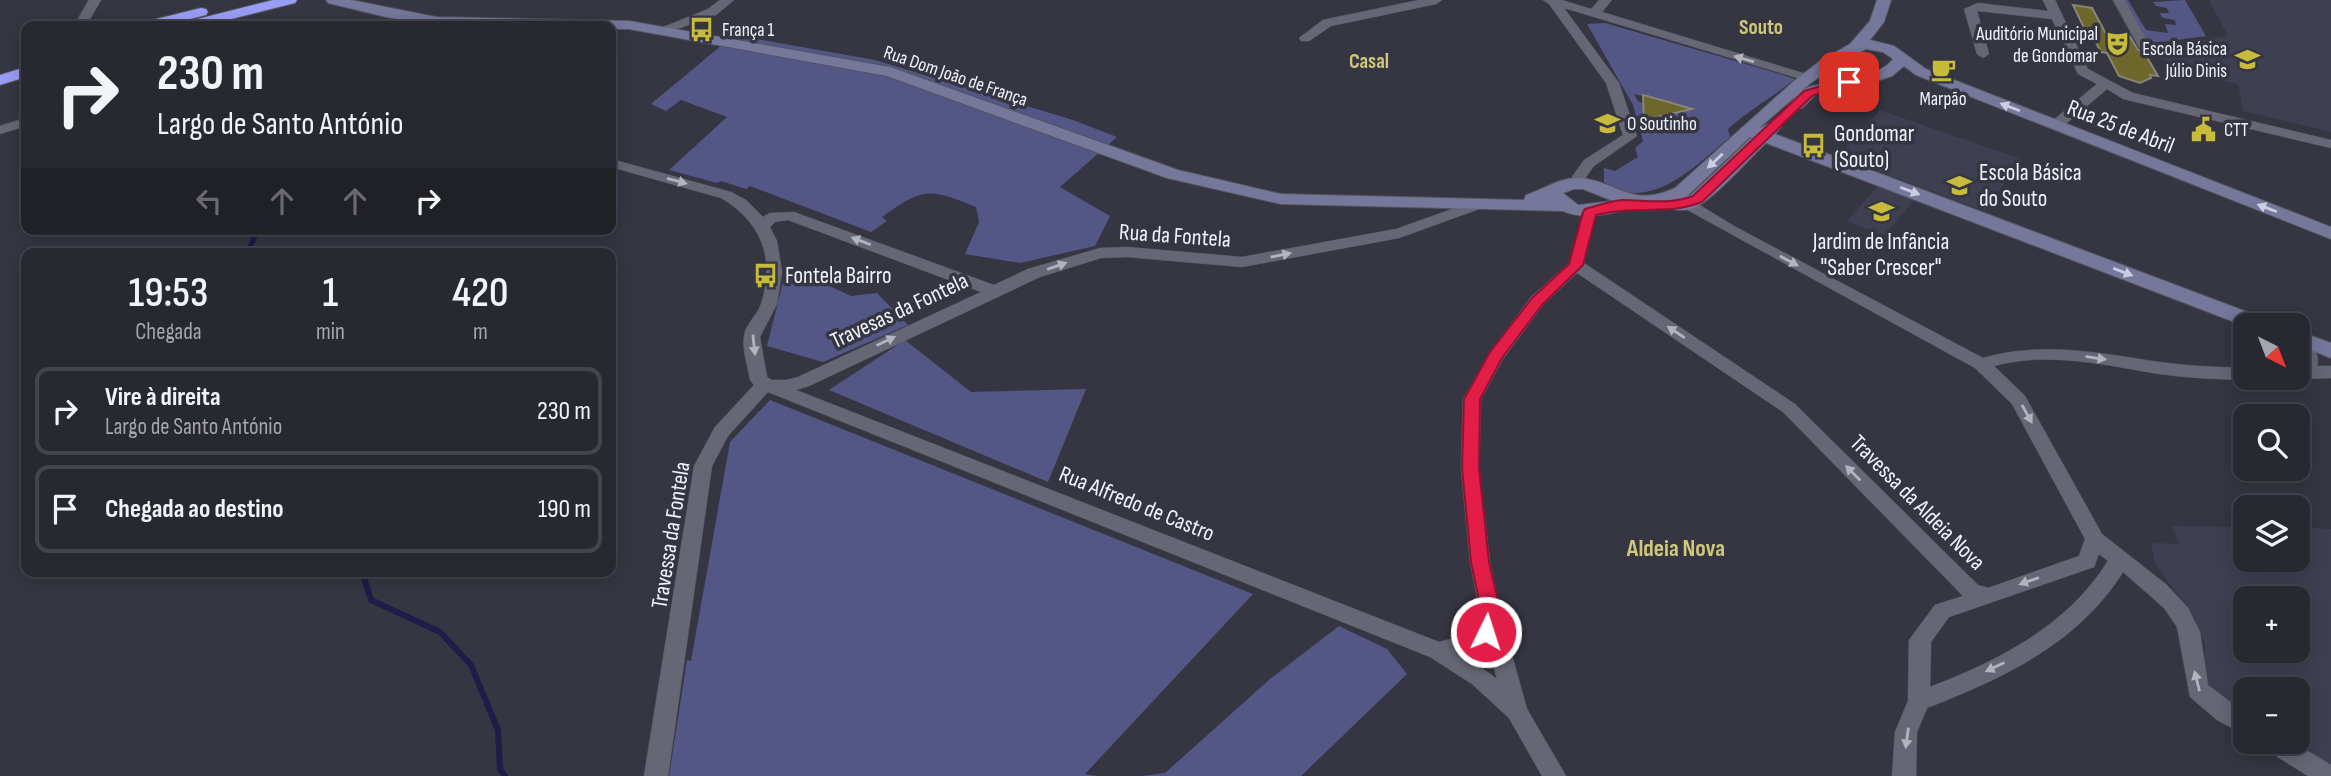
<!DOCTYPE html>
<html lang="pt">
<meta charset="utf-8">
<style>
body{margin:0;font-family:"Sofia Sans Condensed",sans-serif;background:#34343d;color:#f1f3f6;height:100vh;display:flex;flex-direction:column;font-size:26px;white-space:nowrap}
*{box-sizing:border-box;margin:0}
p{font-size:23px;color:#a5a6ab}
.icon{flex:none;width:38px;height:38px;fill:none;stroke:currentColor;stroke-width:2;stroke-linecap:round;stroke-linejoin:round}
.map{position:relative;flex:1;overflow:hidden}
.drawer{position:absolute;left:21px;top:248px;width:595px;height:329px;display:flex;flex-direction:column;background:#282831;border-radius:14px;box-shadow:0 4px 18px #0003,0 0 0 2px #44444d}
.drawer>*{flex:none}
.guide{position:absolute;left:21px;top:21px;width:595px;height:214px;border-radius:14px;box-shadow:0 4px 18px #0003,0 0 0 2px #44444d;background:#282831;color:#f1f3f6;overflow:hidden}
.needle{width:46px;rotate:138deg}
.tools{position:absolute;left:2233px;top:313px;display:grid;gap:14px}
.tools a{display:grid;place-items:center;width:77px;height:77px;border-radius:14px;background:#282831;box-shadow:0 4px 18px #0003,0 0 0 2px #44444d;font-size:35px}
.pin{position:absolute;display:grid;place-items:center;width:60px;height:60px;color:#fff;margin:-30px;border-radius:14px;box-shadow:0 4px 10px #0006}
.me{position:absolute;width:77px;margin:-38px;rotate:4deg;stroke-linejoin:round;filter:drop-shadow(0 0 5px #0008)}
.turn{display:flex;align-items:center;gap:24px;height:147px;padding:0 21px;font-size:32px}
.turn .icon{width:91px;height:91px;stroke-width:2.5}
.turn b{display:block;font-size:49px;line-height:60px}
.lanes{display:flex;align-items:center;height:66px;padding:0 21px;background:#0003;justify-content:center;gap:35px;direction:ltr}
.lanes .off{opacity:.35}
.eta{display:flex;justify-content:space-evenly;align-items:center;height:119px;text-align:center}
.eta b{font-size:42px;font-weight:600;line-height:49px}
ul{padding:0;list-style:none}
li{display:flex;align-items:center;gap:21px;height:88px;margin:0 14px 10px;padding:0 7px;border:4px solid #44444d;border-radius:14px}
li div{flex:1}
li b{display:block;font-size:26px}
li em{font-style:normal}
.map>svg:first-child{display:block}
</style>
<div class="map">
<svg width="2331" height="776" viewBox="0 0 2331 776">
<rect width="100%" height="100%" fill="#353641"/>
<g fill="#3e3f51" fill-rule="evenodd">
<polygon points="2209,0 2331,0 2331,132 2243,111 2238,84 2169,70 2158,48 2228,36"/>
<polygon points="1880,110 1940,131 2021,159 1985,211 1838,156"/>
<polygon points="1878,186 1914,200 1884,236 1847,221"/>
<path d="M2172 526 2245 527V560H2298V527L2331 529V769L2285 742H2298V690H2245V716L2210 692 2205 670V644L2192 614 2155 564 2151 543 2179 544ZM2245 598H2298V651H2245Z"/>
</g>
<g fill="#545785" fill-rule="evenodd">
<polygon points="2122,0 2128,0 2146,30 2168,33 2165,24 2176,25 2175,20 2163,18 2159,13 2169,13 2167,8 2156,6 2153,2 2185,0 2206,36 2147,44"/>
<path d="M1605 23 1783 75 1795 79C1773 97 1749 110 1728 129L1730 137C1696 165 1650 215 1604 182V168L1615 171 1638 157 1635 148 1643 141 1633 105 1587 24ZM1634 94 1672 103 1685 111 1645 120 1643 103 1638 101Z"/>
<path d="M734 35 875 60 1073 120 1117 137 1060 187 1110 216 1095 246 1020 263 965 254 979 222 976 207C929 187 922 188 882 217L887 221 871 232 750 186 746 189 721 181 717 183 669 170 727 117 681 100 666 111 651 104Z"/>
<polygon points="787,266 851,296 877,293 908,325 823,362 767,346"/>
<polygon points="905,340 971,392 1086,389 1048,482 829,390"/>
<polygon points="770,400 1253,594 1085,774 1097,776 669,776 687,660 691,661 730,442"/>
<polygon points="1339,626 1387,649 1407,674 1301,776 1142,776 1165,773 1270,679"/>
</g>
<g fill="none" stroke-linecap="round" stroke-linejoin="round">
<polyline stroke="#1e1c49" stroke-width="5" points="247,254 258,229"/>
<polyline stroke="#1e1c49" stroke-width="6" points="362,572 371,600 440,632 471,665 498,730 500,769 505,776"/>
</g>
<g fill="#6d672b" stroke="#868578" stroke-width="2">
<polygon points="2073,5 2092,8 2105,32 2129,35 2138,50 2144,52 2158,76 2150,75 2151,78 2140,83 2119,76 2107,53 2101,52 2093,37 2088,36"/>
<polygon points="1643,95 1665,101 1692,109 1644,120"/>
</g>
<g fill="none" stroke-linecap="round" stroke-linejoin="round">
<defs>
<g id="street">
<polygon points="89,0 101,0 86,26 74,26"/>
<polygon points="720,0 734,0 716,15 666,33 662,34 656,30 708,9"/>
<polygon points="1419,0 1442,0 1436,4 1331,26 1309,41 1301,41 1299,38 1323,20"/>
<polygon points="1543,0 1562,0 1591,9 1599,0 1612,0 1602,12 1816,77 1814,80 1804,80 1564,8 1619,83 1637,136 1594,166 1586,177 1585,187 1575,187 1572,177 1584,160 1623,135 1606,83 1549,4"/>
<polygon points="2043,0 2055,0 2088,69 2133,93 2331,140 2331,148 2123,99 2107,89 2061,128 2051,128 2051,122 2097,84 2078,74 2052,19 1977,11 1989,54 1983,58 1977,54 1964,9 1978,3 2048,11"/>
<polygon points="2113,0 2125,0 2150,46 2148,49 2140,49"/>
<polygon points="26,118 26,126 0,134 0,126"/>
<path d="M611 159 731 192 746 200 763 217 770 213 794 212 994 285 1028 269 1100 248 1127 247 1242 257 1396 229 1472 202H1482L1484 205 1482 208 1399 238 1242 267 1127 257 1101 258 1040 277 809 386 796 390 1439 642 1462 636 1481 618 1470 562 1461 468 1463 399 1490 352 1531 297 1569 263 1584 209 1589 208 1596 212 1584 263 1795 404 1978 585 1988 588 2079 556 2085 539 2012 404 1975 368 1682 207 1674 192 1676 189H1686L1693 201 1734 226 1983 358C2043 341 2099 353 2159 362 2188 366 2216 367 2245 368V378H2251L2245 380C2216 379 2188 378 2159 374 2105 365 2049 351 1994 366L2025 396 2102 534 2167 585 2188 608 2200 632 2208 685 2245 713V735L2217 720 2190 697 2177 627 2164 608 2123 572C2078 644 2003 678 1927 708L1917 732 1916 776H1892L1895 732 1908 701 1909 640 1935 605 1963 596 1783 412 1577 273 1543 305 1503 359 1481 399 1479 468 1490 562 1502 619 1527 709 1566 776H1542L1509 718 1472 684 1430 657 768 392 728 436 712 466 668 776H644L694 466 715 427 754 385 750 380C748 366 742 351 744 337 745 324 757 316 761 304 776 259 761 221 721 198L611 167ZM788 220 981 292 798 377 786 380H772L767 377 760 337 777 304 782 272 777 241 770 227 775 222ZM2099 554 2108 561C2067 626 2000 660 1930 687L1931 642 1949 617 2094 567ZM1487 641 1497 679 1463 654Z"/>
<path d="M2298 336C2311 340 2321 354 2317 366H2331V378L2298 379 2295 378H2298V364L2301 362 2298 353Z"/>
<polygon points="2262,742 2293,742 2331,765 2331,776 2308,776 2265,749"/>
</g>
<g id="secondary">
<path d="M326 0H351L436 17 629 21 890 67 1178 170 1281 194 1524 200 1526 195C1542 190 1561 177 1578 178 1617 180 1630 209 1675 188L1794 81 1820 61 1850 44 1870 21 1877 0H1891L1884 22 1870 40 1894 46 1926 69 2331 227V239L1916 75 1904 66 1892 76 1880 80 1823 92 1814 96 1802 108H1790L1788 105 1797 95 1759 128 1773 122 1779 124 1781 127 1775 134 2271 321 2274 326H2245L1766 143C1746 162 1726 186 1703 203 1680 219 1663 202 1642 206 1619 211 1587 222 1563 211L1281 204 1167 178 887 76 629 29H611V26L436 25 386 17 328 3ZM1866 49 1883 52 1893 59C1878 80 1827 80 1803 89L1831 68ZM1750 137H1752L1691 195 1680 199 1687 196ZM1574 189H1583L1613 201 1578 205 1563 193Z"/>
<polygon points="2298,331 2331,343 2331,358 2298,345"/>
</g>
<g id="highway">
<polygon points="273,0 297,0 295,3 204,26 180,26 182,23"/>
<polygon points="201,8 206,9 208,12 206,15 162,26 138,26 140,23"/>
<polygon points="26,67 26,77 0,85 0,75"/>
</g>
</defs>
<use href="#street" stroke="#54555f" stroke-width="1"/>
<use href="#secondary" stroke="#54555f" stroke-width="2"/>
<use href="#highway" stroke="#54555f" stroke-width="2"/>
<use href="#street" fill="#666774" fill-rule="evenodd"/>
<use href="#secondary" fill="#75779b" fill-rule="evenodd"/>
<use href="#highway" fill="#999df5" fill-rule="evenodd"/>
</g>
<defs><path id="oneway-solid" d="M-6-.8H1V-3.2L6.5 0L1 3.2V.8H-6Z" transform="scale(1.75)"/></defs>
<g fill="#b2b3be">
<use href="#oneway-solid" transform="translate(1744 59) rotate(-164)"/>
<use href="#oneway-solid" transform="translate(677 181) rotate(15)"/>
<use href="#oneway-solid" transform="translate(861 241) rotate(-159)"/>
<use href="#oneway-solid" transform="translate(1281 255) rotate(-11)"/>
<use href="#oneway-solid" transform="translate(1789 261) rotate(28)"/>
<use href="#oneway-solid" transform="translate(1057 266) rotate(-19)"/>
<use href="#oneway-solid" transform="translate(1676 332) rotate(-146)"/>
<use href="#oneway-solid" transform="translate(886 341) rotate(-26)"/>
<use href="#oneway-solid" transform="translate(754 345) rotate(84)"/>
<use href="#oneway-solid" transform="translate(2096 358) rotate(9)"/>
<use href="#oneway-solid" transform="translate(2027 414) rotate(61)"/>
<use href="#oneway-solid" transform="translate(1853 473) rotate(-135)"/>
<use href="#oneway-solid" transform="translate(2029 581) rotate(161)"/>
<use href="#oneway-solid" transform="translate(1995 667) rotate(154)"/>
<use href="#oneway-solid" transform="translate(2197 681) rotate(-104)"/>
<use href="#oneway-solid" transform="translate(1907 738) rotate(98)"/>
</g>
<g fill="#cccdde">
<use href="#oneway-solid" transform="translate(2010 107) rotate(-159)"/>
<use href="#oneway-solid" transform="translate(1715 161) rotate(137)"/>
<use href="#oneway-solid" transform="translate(1910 191) rotate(21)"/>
<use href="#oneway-solid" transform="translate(2267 208) rotate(-159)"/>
<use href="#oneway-solid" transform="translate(2123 272) rotate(21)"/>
</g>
<path fill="#e11d48" stroke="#92132f" stroke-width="2" d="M1849 78 1853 79V84L1812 96 1702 202C1666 216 1633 205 1596 215L1583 265 1542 305 1502 358 1480 399 1479 468 1489 562 1502 619 1493 637 1486 640 1479 637 1476 632 1483 619 1471 562 1462 468 1464 399 1490 352 1532 298 1569 264 1583 212 1585 209C1596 206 1610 201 1622 200 1646 200 1669 205 1693 196L1804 91Z"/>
<defs>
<symbol id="bus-bare" viewBox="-9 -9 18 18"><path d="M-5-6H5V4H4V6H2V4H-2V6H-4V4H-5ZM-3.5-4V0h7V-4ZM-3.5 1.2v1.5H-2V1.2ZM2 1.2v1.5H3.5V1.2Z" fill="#c8bb3b" stroke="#353641" stroke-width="2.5" paint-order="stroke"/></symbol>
<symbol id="theatre-bare" viewBox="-9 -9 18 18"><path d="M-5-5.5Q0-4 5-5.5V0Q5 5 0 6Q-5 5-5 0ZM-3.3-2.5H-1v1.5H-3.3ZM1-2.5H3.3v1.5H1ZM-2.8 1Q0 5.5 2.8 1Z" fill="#c8bb3b" stroke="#353641" stroke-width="2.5" paint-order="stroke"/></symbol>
<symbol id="school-bare" viewBox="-9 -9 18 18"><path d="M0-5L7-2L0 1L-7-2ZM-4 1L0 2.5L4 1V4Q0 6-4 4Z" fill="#c8bb3b" stroke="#353641" stroke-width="2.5" paint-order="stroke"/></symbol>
<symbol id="cafe-bare" viewBox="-9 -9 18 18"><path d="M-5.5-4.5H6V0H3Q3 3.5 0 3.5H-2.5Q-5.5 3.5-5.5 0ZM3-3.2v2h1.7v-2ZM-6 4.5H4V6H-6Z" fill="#c8bb3b" stroke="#353641" stroke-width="2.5" paint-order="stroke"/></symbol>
<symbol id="civic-bare" viewBox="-9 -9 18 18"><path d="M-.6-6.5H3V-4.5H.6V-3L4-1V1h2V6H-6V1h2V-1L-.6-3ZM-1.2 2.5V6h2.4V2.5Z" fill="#c8bb3b" stroke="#353641" stroke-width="2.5" paint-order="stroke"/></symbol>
</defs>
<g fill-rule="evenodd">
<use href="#bus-bare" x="684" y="12" width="35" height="35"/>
<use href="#theatre-bare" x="2100" y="26" width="35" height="35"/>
<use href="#school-bare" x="2230" y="42" width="35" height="35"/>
<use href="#cafe-bare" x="1926" y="52" width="35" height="35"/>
<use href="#school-bare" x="1590" y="106" width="35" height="35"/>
<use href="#civic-bare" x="2186" y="112" width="35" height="35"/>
<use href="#bus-bare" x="1796" y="128" width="35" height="35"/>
<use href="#school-bare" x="1942" y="168" width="35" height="35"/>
<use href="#school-bare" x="1864" y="194" width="35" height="35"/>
<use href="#bus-bare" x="748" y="258" width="35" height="35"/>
</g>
<g text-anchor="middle" stroke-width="7" stroke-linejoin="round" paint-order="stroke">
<g font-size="19" fill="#f1f2fa" stroke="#353641" text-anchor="start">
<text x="722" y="36">França 1</text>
<text x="2098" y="40" text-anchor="end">Auditório Municipal<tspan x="2098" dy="22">de Gondomar</tspan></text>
<text x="2227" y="55" text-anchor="end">Escola Básica<tspan x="2227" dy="22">Júlio Dinis</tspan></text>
<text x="1943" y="105" text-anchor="middle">Marpão</text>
<text x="1627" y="130">O Soutinho</text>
<text x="2224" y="136">CTT</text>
</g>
<g font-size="19" fill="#f1f2fa" stroke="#353641">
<text transform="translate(956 75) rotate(19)" y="7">Rua Dom João de França</text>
</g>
<g font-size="21" font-weight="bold" fill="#cfc779" stroke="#353641">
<text x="1761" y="34">Souto</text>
<text x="1369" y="68">Casal</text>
</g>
<g font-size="23" fill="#f1f2fa" stroke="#353641">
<text transform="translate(2121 126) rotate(21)" y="8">Rua 25 de Abril</text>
<text transform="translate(1175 235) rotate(4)" y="8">Rua da Fontela</text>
<text transform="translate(899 310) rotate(-25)" y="8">Travesas da Fontela</text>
<text transform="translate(1918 502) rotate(45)" y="8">Travessa da Aldeia Nova</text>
<text transform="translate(1137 503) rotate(22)" y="8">Rua Alfredo de Castro</text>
<text transform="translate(670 535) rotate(-81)" y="8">Travessa da Fontela</text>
</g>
<g font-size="23" fill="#f1f2fa" stroke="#353641" text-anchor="start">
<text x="1834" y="141">Gondomar<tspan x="1834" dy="26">(Souto)</tspan></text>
<text x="1979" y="180">Escola Básica<tspan x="1979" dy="26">do Souto</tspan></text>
<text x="1881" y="249" text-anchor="middle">Jardim de Infância<tspan x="1881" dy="26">"Saber Crescer"</tspan></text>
<text x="785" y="283">Fontela Bairro</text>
</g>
<g font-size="24" font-weight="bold" fill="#cfc779" stroke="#353641">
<text x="1676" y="556">Aldeia Nova</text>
</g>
</g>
</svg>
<div class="tools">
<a><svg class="needle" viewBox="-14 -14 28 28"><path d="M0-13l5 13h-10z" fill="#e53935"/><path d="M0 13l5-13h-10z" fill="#a5a6ab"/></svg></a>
<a><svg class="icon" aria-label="search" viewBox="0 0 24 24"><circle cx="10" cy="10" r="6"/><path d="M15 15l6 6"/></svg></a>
<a><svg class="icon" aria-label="layers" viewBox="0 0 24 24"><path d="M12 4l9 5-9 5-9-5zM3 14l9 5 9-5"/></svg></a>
<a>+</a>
<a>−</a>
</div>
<div class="pin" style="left:1849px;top:82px;background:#d93025"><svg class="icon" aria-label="arrive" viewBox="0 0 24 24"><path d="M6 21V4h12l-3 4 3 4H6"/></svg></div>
<svg class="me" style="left:1486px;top:632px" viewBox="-20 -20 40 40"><circle r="17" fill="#e11d48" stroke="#fff" stroke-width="3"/><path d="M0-11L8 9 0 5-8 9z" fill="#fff"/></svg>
<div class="guide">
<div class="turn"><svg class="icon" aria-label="right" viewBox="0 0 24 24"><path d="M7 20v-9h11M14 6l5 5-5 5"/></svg><div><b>230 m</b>Largo de Santo António</div></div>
<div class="lanes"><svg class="icon off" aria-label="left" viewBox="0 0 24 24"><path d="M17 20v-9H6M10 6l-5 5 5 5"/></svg><svg class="icon off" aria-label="ahead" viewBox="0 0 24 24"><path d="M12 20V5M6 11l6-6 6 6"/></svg><svg class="icon off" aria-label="ahead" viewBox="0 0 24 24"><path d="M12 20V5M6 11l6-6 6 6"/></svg><svg class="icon" aria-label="right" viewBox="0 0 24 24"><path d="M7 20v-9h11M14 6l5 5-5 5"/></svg></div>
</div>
<section class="drawer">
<div class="eta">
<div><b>19:53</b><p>Chegada</p></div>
<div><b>1</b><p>min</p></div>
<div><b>420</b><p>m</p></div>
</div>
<ul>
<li><svg class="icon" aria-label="right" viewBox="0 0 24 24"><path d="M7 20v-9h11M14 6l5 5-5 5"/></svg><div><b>Vire à direita</b><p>Largo de Santo António</p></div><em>230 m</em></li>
<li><svg class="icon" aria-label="arrive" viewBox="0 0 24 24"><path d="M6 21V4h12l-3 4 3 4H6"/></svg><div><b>Chegada ao destino</b></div><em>190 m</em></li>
</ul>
</section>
</div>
